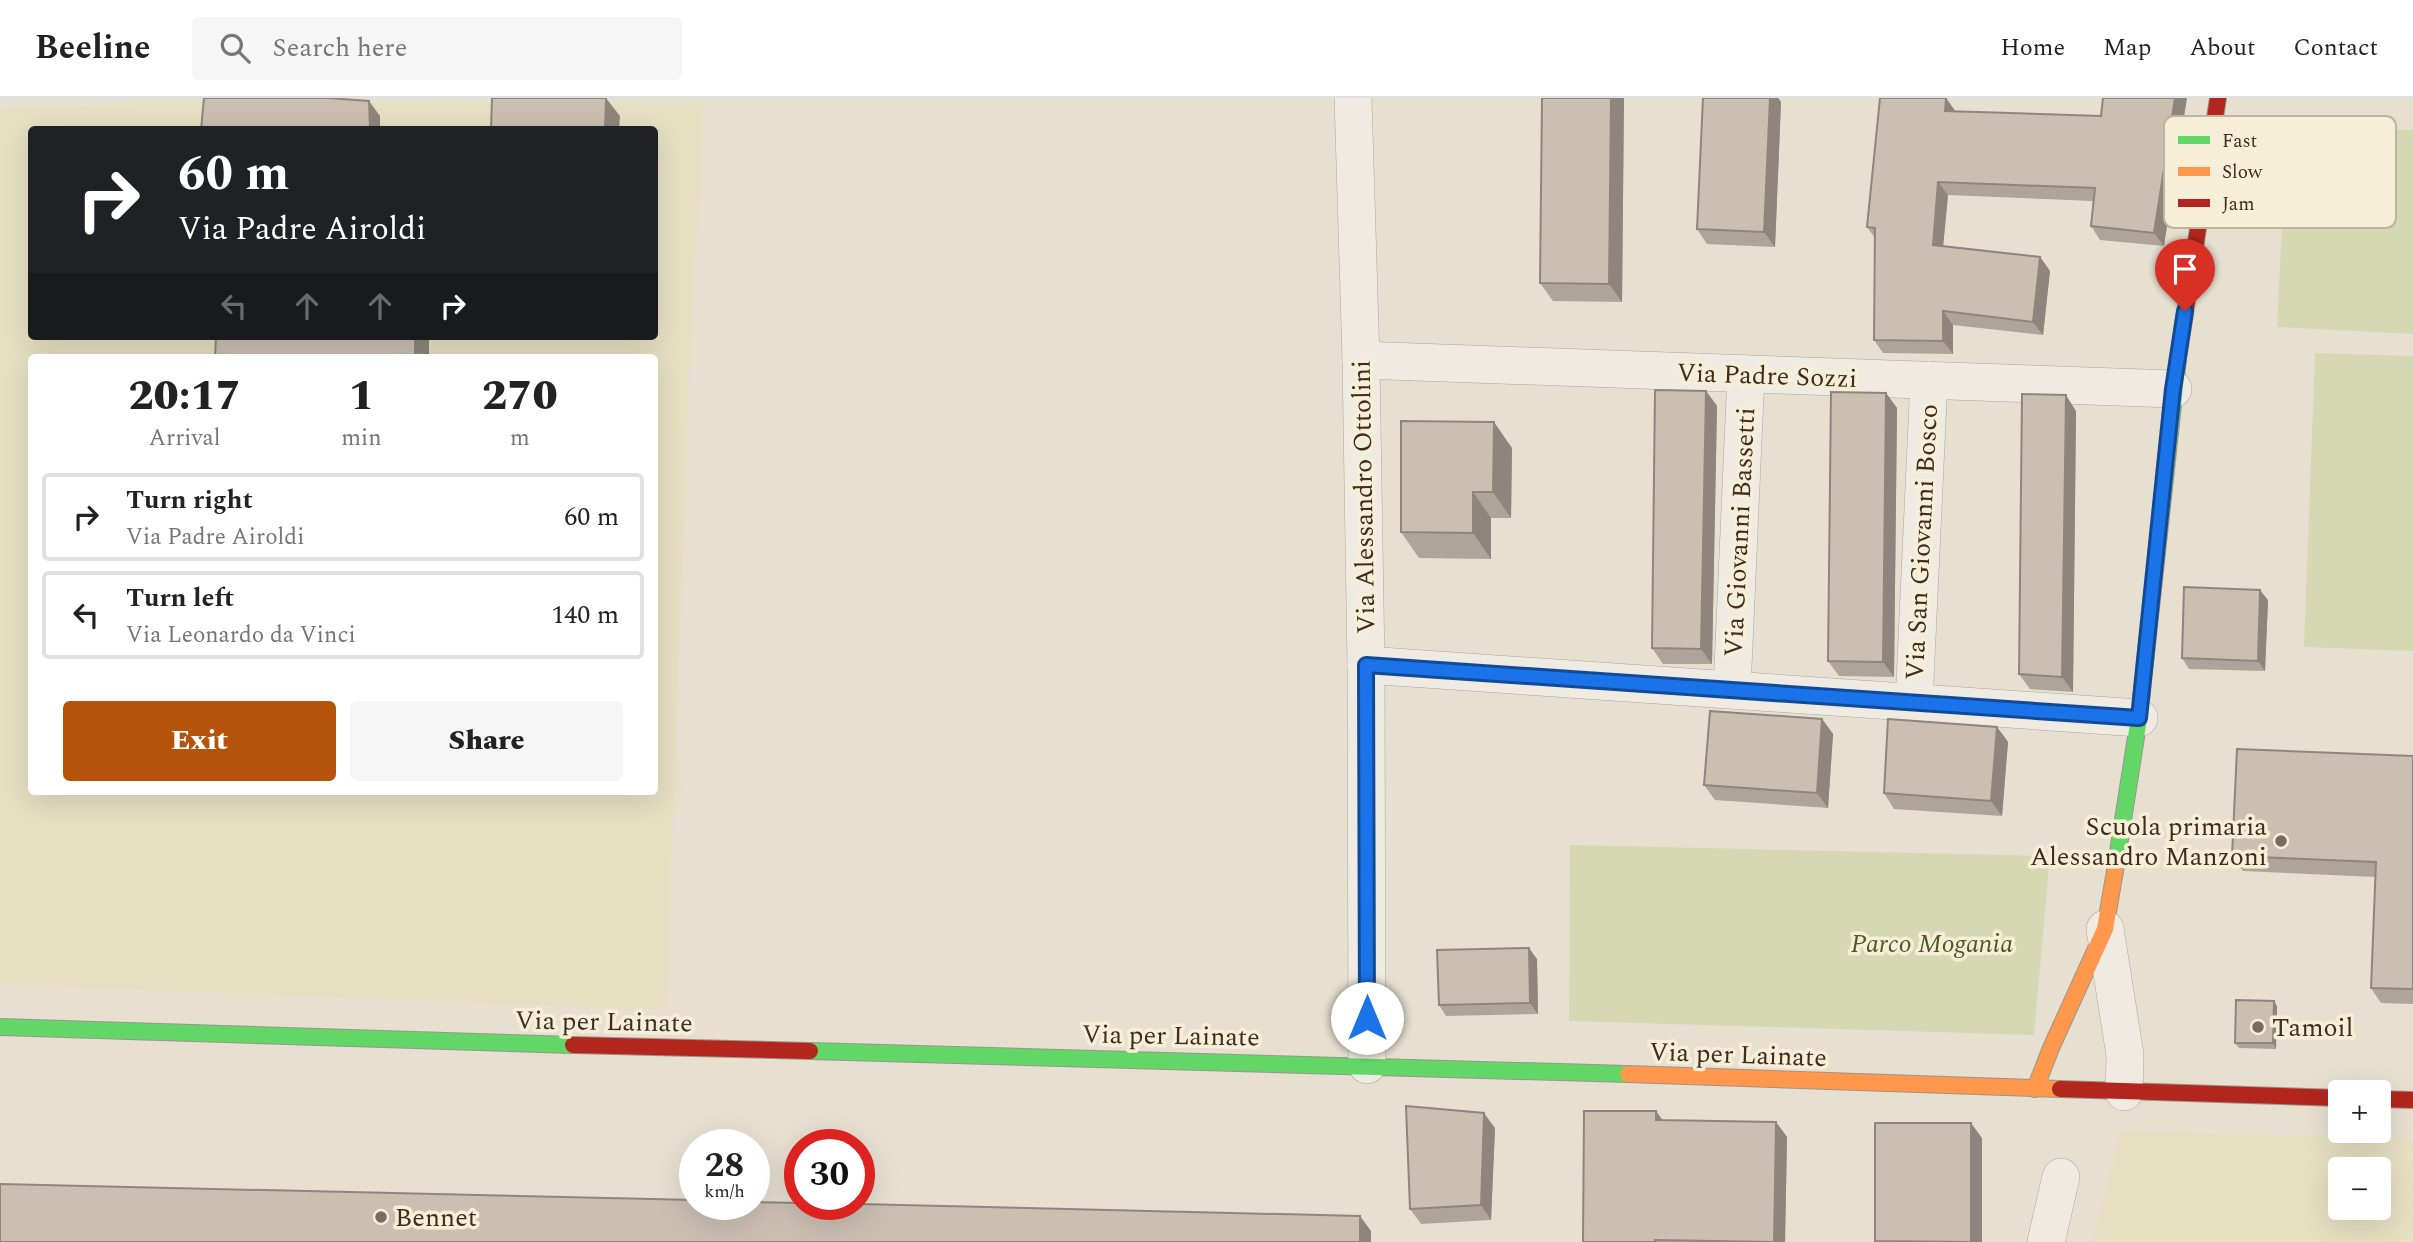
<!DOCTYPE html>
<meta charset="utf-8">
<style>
body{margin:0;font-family:Spectral,serif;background:#f6f6f6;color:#222;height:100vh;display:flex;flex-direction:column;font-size:26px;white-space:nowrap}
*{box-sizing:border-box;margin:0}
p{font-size:23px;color:#767676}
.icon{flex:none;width:38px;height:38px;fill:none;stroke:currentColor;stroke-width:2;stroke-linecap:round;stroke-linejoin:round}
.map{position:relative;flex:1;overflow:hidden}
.drawer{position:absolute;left:28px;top:256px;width:630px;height:441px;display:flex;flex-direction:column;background:#fff;border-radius:7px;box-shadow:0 7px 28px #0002}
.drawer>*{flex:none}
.banner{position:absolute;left:28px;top:28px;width:630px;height:214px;border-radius:7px;box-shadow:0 7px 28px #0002;background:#202124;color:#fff;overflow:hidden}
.controls{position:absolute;left:2328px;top:982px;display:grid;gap:14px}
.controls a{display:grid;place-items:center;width:63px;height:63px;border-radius:7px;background:#fff;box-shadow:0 7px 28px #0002;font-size:35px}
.speed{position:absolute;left:679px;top:1031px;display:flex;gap:14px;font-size:35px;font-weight:700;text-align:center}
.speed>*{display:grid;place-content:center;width:91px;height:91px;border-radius:50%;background:#fff;box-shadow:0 7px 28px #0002;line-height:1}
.speed small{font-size:18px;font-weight:400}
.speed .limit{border:10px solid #d22;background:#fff;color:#111}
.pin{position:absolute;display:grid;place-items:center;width:60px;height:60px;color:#fff;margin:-72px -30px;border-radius:50% 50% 50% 0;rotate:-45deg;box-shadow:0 0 7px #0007}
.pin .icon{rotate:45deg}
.me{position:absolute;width:77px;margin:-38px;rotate:0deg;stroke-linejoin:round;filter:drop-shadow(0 0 5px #0008)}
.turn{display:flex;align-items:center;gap:24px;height:147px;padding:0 35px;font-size:32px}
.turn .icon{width:91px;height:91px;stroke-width:2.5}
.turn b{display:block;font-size:49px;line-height:60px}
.lanes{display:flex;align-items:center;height:66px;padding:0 35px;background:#0003;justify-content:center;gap:35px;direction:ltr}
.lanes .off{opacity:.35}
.eta{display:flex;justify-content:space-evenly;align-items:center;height:119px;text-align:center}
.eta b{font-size:42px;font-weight:800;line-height:49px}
.cta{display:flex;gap:14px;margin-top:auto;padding:14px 35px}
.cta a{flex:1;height:80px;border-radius:7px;background:#b45309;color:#fff;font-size:28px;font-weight:800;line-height:80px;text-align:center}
.cta a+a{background:#f6f6f6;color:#222}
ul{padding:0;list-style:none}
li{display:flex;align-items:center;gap:21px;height:88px;margin:0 14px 10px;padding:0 21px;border:4px solid #e0e0e0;border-radius:7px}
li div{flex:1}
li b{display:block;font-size:26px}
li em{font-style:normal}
header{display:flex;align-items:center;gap:42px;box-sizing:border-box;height:98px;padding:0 35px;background:#fff;border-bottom:2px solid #e0e0e0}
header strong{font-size:33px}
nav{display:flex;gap:38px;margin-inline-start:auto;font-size:24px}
.search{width:490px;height:63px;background:#f6f6f6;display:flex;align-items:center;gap:18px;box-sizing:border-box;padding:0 24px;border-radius:7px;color:#767676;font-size:26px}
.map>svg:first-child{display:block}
</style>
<header>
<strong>Beeline</strong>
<div class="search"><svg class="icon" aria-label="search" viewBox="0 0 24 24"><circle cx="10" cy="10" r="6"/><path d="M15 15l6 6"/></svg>Search here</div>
<nav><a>Home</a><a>Map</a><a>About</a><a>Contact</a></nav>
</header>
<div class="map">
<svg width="2413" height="1144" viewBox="0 0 2413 1144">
<rect width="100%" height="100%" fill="#e7e0d1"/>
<g fill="#e6dfc2" fill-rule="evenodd">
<path d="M443 4 704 7 689 271 666 912 0 886V11L169 6ZM32 32H654V238H32ZM32 259H654V693H32Z"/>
<path d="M2121 1033 2413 1041V1144H2093ZM2340 1071H2378V1110H2340Z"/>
</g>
<g fill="#d6d7b3">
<polygon points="2287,27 2413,32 2413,236 2277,229"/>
<polygon points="2315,255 2413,258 2413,553 2304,549"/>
<polygon points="1570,747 2050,758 2034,937 1569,923"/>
</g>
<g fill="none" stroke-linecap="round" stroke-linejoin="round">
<defs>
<g id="street">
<polyline points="1353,0 1361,262 1366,567 1367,967"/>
<polyline points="1361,262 2173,291"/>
<polyline points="1366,567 2139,620"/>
<polyline points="1732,592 1746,276"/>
<polyline points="1914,605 1929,282"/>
<polyline points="2105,831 2125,957 2124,994"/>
<polyline points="2046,1144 2061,1079"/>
</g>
<g id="fast">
<polyline points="2115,773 2139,620 2178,261"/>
<polyline points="0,929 573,947"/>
<polyline points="810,953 1628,976"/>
</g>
<g id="slow">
<polyline points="1628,976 2060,991"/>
<polyline points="2035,991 2051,950 2105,831 2115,773"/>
</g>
<g id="jam">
<polyline points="2178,261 2218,0"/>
<polyline points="573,947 810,953"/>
<polyline points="2060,991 2340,1000"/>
<polyline points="2378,1001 2413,1002"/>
</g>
</defs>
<use href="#street" stroke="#ada599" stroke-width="38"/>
<use href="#fast" stroke="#9c958a" stroke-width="18"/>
<use href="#slow" stroke="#9c958a" stroke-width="18"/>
<use href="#jam" stroke="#9c958a" stroke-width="18"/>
<use href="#street" stroke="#efebe3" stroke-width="37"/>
<use href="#fast" stroke="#63d668" stroke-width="16"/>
<use href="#slow" stroke="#ff974d" stroke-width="16"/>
<use href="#jam" stroke="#b3261e" stroke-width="16"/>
</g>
<g fill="#afa499">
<polygon points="1542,0 1624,0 1622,204 1553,203 1540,185"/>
<polygon points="1703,0 1778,0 1781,4 1775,149 1707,146 1697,131"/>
<polygon points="1946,0 1955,13 2101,18 2164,148 2100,142 2091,128 2093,103 1948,97 1943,148 2040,159 2050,173 2043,237 1953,227 1953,256 1883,255 1874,242 1875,140 1867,129"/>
<polygon points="1706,293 1717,308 1712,566 1663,566 1652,550"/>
<polygon points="1886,295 1897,310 1894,579 1839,578 1828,563"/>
<polygon points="2076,313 2073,594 2030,591 2019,576"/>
<polygon points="1512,350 1511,420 1491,420 1491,461 1419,460 1401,434"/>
<polygon points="2268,502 2265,573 2189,571 2182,560"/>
<polygon points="1822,621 1833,636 1828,710 1715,702 1704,687"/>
<polygon points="1997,629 2008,644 2002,718 1894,711 1884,695"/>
<polygon points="2413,658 2413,906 2381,905 2371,890 2375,779 2243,773 2232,758"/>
<polygon points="1537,861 1538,916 1446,918 1439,907"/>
<polygon points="2277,908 2276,951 2239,950 2235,945"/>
<polygon points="1663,1023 1776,1024 1787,1039 1785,1144 1583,1144"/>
<polygon points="1495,1030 1491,1122 1421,1126 1410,1111"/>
</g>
<g fill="#8e867d">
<polygon points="606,0 620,18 619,32 605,32"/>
<polygon points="1611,0 1624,0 1622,204 1609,186"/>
<polygon points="1770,0 1778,0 1781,4 1775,149 1764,134"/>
<polygon points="1946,0 1956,14 1945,13"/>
<polygon points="2175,0 2187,0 2164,148 2154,135"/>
<polygon points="369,3 380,18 380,32 370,32"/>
<polygon points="1938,84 1948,97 1942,160 1933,147"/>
<polygon points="2040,159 2050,173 2043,237 2033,224"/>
<polygon points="1943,213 1953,227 1953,256 1943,243"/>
<rect x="415" y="238" width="14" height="21"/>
<polygon points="1706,293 1717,308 1712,566 1701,551"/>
<polygon points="1886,295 1897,310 1894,579 1883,564"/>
<polygon points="2066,297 2076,313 2073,594 2062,579"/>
<polygon points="1494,324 1512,350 1511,420 1493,394"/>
<polygon points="1473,394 1491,420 1491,461 1473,435"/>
<polygon points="2260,492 2268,502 2265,573 2258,563"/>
<polygon points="1822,621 1833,636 1828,710 1817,695"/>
<polygon points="1997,629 2008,644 2002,718 1991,703"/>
<polygon points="1529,850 1537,861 1538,916 1530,905"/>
<polygon points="2274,903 2277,908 2276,951 2273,945"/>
<polygon points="1656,1013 1667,1028 1656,1022"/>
<polygon points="1484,1015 1495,1030 1491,1122 1481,1107"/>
<polygon points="1776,1024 1787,1039 1785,1144 1774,1144"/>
<polygon points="1971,1025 1982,1040 1982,1144 1972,1144"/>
<polygon points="1360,1118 1371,1133 1371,1144 1360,1144"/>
</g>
<g fill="#cbbfb2" stroke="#8e867d" stroke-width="2">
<polygon points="204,0 328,0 369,3 370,32 201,32"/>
<polygon points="492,0 606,0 605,32 491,32"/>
<polygon points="1542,0 1611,0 1609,186 1540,185"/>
<polygon points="1703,0 1770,0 1764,134 1697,131"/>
<polygon points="1880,0 1946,0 1945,13 2101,18 2103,0 2175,0 2154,135 2091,128 2095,90 1938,84 1933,147 2040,159 2033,224 1943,213 1943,243 1874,242 1875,130 1867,129"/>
<polygon points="216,238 415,238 415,259 215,259"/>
<polygon points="1655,292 1706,293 1701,551 1652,550"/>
<polygon points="1831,294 1886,295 1883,564 1828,563"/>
<polygon points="2022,296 2066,297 2062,579 2019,576"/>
<polygon points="1401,323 1494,324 1493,394 1473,394 1473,435 1401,434"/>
<polygon points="2184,489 2260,492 2258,563 2182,560"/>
<polygon points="1710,613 1822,621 1817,695 1704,687"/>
<polygon points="1888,621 1997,629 1991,703 1884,695"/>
<polygon points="2237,651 2413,658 2413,891 2371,890 2376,764 2232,758"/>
<polygon points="1529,850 1530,905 1439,907 1437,852"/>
<polygon points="2236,902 2274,903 2273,945 2235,945"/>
<polygon points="1406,1008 1484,1015 1481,1107 1410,1111"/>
<polygon points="1584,1013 1656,1013 1656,1022 1776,1024 1774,1144 1655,1142 1655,1144 1583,1144"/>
<polygon points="1875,1025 1971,1025 1971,1144 1875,1143"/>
<polygon points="0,1086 695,1102 695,1106 754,1106 754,1104 800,1105 800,1106 859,1106 1360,1118 1360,1144 0,1144"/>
</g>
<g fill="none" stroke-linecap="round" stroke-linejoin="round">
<defs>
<polyline id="route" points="1367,920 1366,567 2139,620 2173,291 2185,213"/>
</defs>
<use href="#route" stroke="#114b97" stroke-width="18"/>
<use href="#route" stroke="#1a73e8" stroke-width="12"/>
</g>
<g fill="#786c5e" stroke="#f7eed8" stroke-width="2.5">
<circle cx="2281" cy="743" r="7"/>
<circle cx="2258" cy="929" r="7"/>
<circle cx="381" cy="1119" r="7"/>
</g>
<g text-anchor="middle" stroke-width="7" stroke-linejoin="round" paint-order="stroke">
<g font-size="26" fill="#3d2e20" stroke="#f7eed8">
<text transform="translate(1767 277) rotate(2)" y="9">Via Padre Sozzi</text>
<text transform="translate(1363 399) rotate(-91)" y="9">Via Alessandro Ottolini</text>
<text transform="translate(1739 434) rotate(-87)" y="9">Via Giovanni Bassetti</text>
<text transform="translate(1921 444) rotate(-87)" y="9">Via San Giovanni Bosco</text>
<text transform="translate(604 923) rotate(1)" y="9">Via per Lainate</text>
<text transform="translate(1171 937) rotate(1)" y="9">Via per Lainate</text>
<text transform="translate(1738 956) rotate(2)" y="9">Via per Lainate</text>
</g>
<g font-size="26" fill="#3d2e20" stroke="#f7eed8" text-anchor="start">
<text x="2267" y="737" text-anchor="end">Scuola primaria<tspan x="2267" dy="30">Alessandro Manzoni</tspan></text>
<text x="2272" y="938">Tamoil</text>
<text x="395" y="1128">Bennet</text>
</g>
<g font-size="26" font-style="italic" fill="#4d5a26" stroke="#f7eed8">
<text x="1932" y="854">Parco Mogania</text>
</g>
</g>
<rect x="2164" y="18" width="232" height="112" rx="10" fill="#f7eed8" stroke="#bfb4a1" stroke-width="2"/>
<rect x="2178" y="38" width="32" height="8" fill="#63d668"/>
<rect x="2178" y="69" width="32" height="9" fill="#ff974d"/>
<rect x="2178" y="101" width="32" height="8" fill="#b3261e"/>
<g font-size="19" fill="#3d2e20">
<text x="2222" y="49">Fast</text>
<text x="2222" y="80">Slow</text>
<text x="2222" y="112">Jam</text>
</g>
</svg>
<div class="controls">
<a>+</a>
<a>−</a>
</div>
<div class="speed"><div>28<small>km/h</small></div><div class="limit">30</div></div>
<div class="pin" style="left:2185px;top:213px;background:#d93025"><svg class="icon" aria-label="arrive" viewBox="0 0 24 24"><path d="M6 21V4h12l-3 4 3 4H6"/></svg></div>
<svg class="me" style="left:1367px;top:920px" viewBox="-20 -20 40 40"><circle r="19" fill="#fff"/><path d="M0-13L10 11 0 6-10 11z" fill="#1a73e8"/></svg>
<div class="banner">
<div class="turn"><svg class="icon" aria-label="right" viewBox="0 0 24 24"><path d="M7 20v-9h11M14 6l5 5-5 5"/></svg><div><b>60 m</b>Via Padre Airoldi</div></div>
<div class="lanes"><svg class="icon off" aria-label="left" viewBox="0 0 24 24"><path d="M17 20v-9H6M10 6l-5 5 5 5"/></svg><svg class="icon off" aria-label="ahead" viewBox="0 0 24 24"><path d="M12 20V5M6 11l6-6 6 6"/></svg><svg class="icon off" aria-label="ahead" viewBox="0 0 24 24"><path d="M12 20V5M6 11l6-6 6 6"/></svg><svg class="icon" aria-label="right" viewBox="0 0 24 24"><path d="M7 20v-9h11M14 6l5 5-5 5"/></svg></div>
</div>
<section class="drawer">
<div class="eta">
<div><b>20:17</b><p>Arrival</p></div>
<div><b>1</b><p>min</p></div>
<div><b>270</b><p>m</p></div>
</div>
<ul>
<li><svg class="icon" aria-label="right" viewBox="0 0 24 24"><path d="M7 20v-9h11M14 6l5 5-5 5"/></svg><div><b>Turn right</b><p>Via Padre Airoldi</p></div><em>60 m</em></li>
<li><svg class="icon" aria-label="left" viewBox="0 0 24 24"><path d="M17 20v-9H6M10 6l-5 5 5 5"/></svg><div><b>Turn left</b><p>Via Leonardo da Vinci</p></div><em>140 m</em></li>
</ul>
<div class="cta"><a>Exit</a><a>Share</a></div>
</section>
</div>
